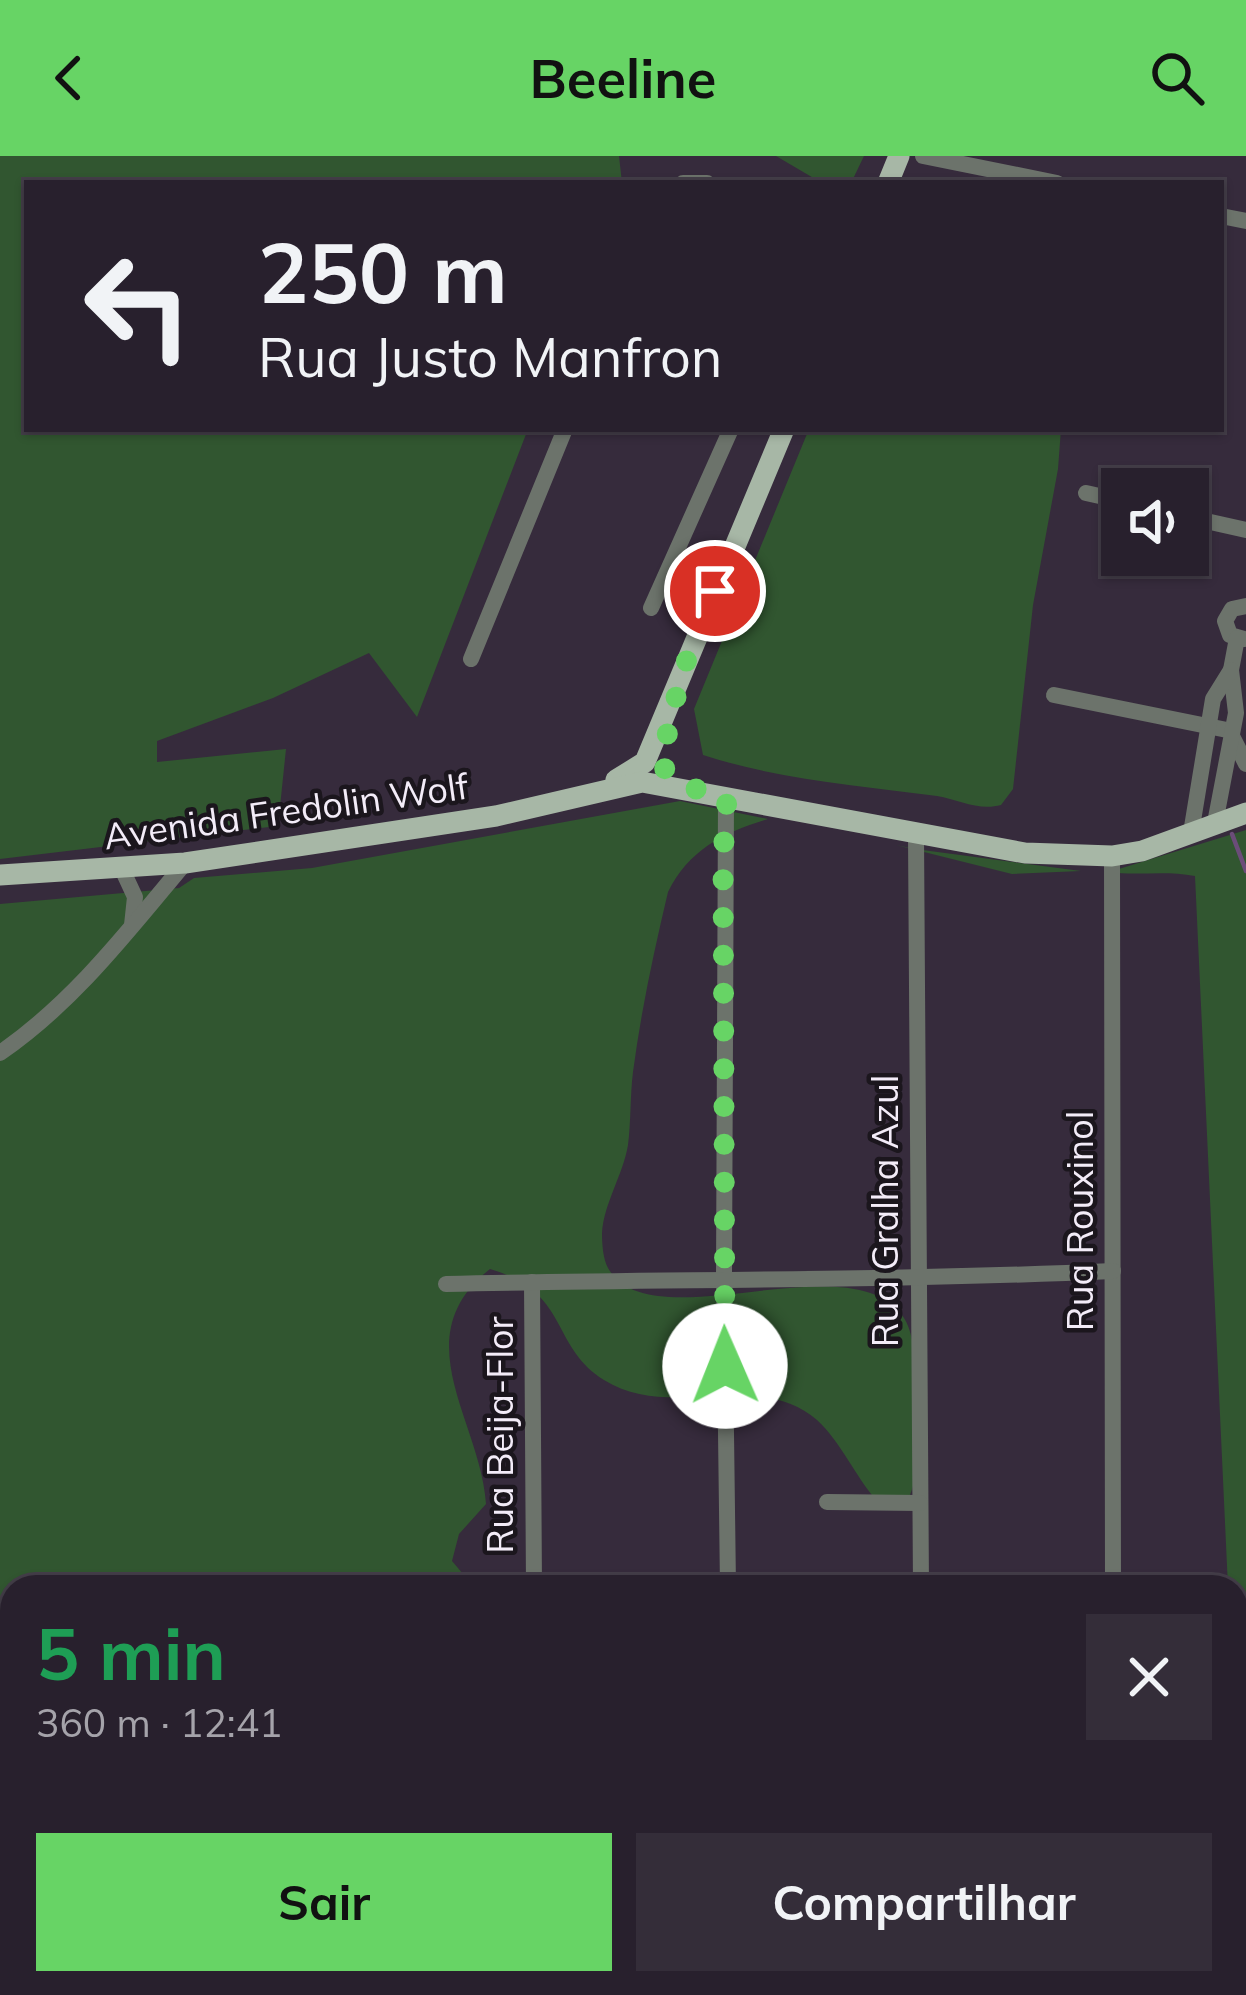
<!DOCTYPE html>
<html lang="pt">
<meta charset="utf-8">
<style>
body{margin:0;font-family:Mulish,sans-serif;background:#342d39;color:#f1f3f6;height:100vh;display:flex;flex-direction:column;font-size:45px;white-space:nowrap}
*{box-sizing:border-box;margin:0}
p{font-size:39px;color:#a5a3aa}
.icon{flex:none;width:66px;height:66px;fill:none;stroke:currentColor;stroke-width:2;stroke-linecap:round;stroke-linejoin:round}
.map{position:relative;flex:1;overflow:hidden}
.drawer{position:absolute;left:0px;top:1419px;width:1248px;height:420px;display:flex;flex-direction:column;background:#28202d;border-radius:36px 36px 0 0;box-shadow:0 3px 9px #0004,0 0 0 3px #443e49}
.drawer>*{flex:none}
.banner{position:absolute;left:24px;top:24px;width:1200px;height:252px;border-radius:0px;box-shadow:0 3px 9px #0004,0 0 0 3px #443e49;background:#28202d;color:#f1f3f6;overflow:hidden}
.tools{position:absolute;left:1101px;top:312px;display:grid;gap:24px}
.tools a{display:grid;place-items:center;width:108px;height:108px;border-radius:0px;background:#28202d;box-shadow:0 3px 9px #0004,0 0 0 3px #443e49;font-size:60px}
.pin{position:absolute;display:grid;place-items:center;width:102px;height:102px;color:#fff;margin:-51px;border:6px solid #fff;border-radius:50%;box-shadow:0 3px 12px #0007}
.me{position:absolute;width:132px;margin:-66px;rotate:359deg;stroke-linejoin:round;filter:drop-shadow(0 0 9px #0008)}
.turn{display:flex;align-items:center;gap:42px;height:252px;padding:0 36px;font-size:54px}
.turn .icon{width:156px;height:156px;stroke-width:2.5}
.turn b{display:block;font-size:84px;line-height:102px}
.round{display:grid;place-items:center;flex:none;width:126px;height:126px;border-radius:0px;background:#342d39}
.summary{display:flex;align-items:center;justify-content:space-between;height:204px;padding:0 36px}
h1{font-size:72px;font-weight:700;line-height:90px;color:#1e9e55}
.button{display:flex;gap:24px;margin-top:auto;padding:24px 36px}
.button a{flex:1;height:138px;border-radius:0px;background:#67d465;color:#111;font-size:48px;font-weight:700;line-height:138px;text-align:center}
.button a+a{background:#342d39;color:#f1f3f6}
header{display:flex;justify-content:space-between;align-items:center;height:156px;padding:0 36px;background:#67d465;color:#111;font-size:54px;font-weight:700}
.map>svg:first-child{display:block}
</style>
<header><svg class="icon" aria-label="back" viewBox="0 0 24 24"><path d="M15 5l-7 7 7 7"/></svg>Beeline<svg class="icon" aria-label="search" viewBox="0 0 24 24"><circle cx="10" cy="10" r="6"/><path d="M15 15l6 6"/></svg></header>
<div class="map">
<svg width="1246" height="1839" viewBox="0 0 1246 1839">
<rect width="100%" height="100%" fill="#362b3c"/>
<g fill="#315630">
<polygon points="0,0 619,0 622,27 27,27 27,273 528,273 417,561 369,497 273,542 157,585 157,606 286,593 278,670 0,703"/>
<polygon points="776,0 864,0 851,27 822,27"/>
<path d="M809 273H1061L1058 313 1033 449 1013 633 1001 649C979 655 959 644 937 640 857 629 780 624 703 599L694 553Z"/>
<path d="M680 645 768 663C725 676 689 693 668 736 654 795 641 855 633 916 630 940 631 965 628 989 623 1019 604 1047 602 1077 602 1088 603 1103 608 1112 650 1187 848 1085 902 1159 916 1178 914 1208 915 1231 916 1266 923 1306 910 1339L877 1345C855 1320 841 1286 817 1264 757 1212 670 1266 604 1224 549 1189 571 1137 490 1113 403 1182 481 1265 486 1348L459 1378 452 1405 474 1431H12V1686H0V748L179 732 194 722 312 712Z"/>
<path d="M1246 674V1839H1209L1210 1827H1236V1431H1228L1195 720C1165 714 1138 720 1109 716Z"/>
<polygon points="896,689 915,693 1081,715 1012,718"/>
<polygon points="780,1827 1014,1827 1014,1839 796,1839"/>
</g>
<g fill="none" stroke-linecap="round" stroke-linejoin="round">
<polyline stroke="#6b4c79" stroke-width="4.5" points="1232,678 1246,715"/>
<g stroke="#6c736b" stroke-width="16">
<polyline points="923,0 1057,27"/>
<polyline points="683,27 707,27"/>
<polyline points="1221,60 1246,65"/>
<polyline points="1086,337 1122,345"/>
<polyline points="1188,361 1246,374"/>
<polyline points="651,452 731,273"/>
<polyline points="1244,483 1230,479 1225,465 1232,453 1246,450"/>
<polyline points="471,503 565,273"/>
<polyline points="1054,539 1232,575"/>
<polyline points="1232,580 1246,608"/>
<polyline points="726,643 724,1122 728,1431"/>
<polyline points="1215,667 1236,557 1231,514 1237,482"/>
<polyline points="1191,677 1213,543 1231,514"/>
<polyline points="916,679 921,1431"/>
<polyline points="1112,700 1113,1431"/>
<polyline points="122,713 135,741 132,769"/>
<path d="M0 897C74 846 128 775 185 707"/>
<polyline points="532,1126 534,1431"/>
<path d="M446 1128C668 1123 891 1125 1113 1115"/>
<polyline points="827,1346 920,1347"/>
<polyline points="0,1819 12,1817"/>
<polyline points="210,1827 225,1839"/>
<polyline points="1112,1839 1112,1827"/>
</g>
<g stroke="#a7b7a6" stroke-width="21">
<polyline points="888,27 899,0"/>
<polyline points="616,624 645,606 784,273"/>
<polyline points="0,719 185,707 496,660 642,626 1025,697 1112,700 1142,695 1246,657"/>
</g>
</g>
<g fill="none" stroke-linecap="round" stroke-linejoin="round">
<polyline stroke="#67d465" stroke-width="21" stroke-dasharray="0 37.8" points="715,435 682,516 660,609 687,630 727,643 723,699 725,1210"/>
</g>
<g text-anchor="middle" stroke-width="9" stroke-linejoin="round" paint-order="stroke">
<g font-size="36" fill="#f3ecf8" stroke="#1b161d">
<text transform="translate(286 655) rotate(-8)" y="13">Avenida Fredolin Wolf</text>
<text transform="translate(885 1055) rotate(-90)" y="13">Rua Gralha Azul</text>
<text transform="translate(1080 1065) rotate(-90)" y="13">Rua Rouxinol</text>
<text transform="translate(500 1279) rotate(-90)" y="13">Rua Beija-Flor</text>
</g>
</g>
</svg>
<div class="tools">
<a><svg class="icon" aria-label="sound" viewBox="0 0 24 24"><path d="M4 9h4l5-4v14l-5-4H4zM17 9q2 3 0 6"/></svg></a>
</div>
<div class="pin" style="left:715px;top:435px;background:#d93025"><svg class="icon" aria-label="arrive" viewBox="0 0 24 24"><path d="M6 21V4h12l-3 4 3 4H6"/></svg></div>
<svg class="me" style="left:725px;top:1210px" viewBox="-20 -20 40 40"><circle r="19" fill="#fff"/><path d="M0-13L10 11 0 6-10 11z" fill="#67d465"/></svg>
<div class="banner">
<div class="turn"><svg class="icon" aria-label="left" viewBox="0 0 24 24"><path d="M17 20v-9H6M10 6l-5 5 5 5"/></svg><div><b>250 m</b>Rua Justo Manfron</div></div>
</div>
<section class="drawer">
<div class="summary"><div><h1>5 min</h1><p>360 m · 12:41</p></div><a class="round"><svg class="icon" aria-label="close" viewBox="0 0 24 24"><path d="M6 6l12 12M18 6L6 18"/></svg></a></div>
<div class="button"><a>Sair</a><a>Compartilhar</a></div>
</section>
</div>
